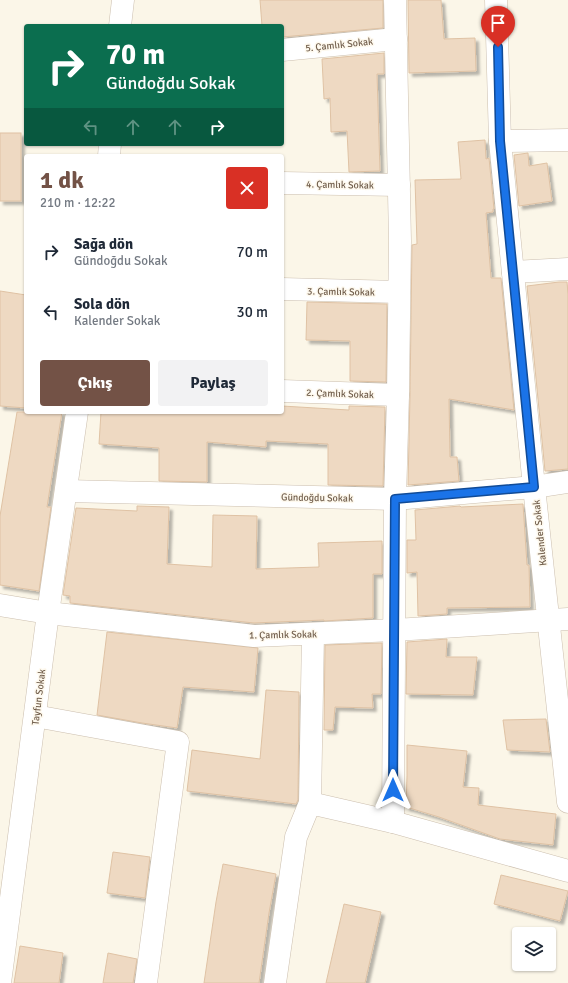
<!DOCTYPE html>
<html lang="tr">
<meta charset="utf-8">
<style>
body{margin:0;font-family:Signika,sans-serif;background:#f2f2f3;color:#1f2937;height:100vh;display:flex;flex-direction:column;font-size:15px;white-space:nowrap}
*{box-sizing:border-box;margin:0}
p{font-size:13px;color:#747a83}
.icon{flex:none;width:22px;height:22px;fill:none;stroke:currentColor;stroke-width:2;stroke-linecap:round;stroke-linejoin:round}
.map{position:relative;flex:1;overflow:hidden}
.drawer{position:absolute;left:24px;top:154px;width:260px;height:260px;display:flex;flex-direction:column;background:#fff;border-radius:4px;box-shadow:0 1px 3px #0004}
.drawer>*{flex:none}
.hud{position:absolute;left:24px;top:24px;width:260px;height:122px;border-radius:4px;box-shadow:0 1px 3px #0004;background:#0b6e4f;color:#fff;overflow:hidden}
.tools{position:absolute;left:512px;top:927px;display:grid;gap:8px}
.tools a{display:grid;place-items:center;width:44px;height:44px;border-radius:4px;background:#fff;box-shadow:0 1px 3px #0004;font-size:20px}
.pin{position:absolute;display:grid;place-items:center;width:34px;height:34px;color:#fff;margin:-41px -17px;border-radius:50% 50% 50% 0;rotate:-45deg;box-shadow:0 0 4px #0007}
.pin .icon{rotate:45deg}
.me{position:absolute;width:44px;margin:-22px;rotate:0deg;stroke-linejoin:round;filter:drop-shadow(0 0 3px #0008)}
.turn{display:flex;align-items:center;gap:14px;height:84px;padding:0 16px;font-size:18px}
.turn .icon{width:52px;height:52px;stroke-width:2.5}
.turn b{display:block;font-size:28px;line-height:34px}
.lanes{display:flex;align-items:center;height:38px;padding:0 16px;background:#0003;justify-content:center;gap:20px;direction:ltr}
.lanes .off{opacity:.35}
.round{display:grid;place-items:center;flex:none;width:42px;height:42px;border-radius:4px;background:#f2f2f3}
.headline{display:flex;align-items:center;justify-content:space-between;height:68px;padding:0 16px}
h1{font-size:24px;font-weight:700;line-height:30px;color:#735246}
.cta{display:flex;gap:8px;margin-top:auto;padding:8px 16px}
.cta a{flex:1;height:46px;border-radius:4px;background:#735246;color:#fff;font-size:16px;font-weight:700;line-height:46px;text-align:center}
.cta a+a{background:#f2f2f3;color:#1f2937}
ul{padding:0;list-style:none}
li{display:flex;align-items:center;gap:12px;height:60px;padding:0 16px}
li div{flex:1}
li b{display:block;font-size:15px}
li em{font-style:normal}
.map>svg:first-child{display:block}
</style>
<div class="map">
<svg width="568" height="983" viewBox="0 0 568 983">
<defs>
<filter id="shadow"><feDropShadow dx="3.5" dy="3.5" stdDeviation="1" flood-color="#0004"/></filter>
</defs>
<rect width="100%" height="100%" fill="#fbf6e8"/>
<g fill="#eed9c2" stroke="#dfc2a4" filter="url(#shadow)">
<polygon points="260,0 383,0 383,28 282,37 282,26 262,26"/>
<polygon points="408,0 441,0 444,39 475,38 476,71 409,73"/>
<polygon points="384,53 384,74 377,74 380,171 349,172 347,131 331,132 330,98 324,99 322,59"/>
<rect x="0" y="133" width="21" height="68"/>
<polygon points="485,140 486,159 489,158 494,209 493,209 493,212 486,213 491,278 501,278 514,410 449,399 450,457 457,457 459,481 408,485 410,395 412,245 417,244 415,180 461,179 458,142"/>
<polygon points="528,153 529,166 547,163 552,201 519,206 514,155"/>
<polygon points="559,282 567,282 568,294 568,469 545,471 527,286"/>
<polygon points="0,291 26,295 26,408 0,406"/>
<polygon points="307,302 387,304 386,382 350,381 350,341 306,340"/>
<polygon points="282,406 349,410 349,406 385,407 383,486 328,485 328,444 266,441 266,447 207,442 207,482 159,481 159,448 99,444 101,412 282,412"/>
<polygon points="17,412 62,412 47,507 51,507 39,591 0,585 0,516"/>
<polygon points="523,504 527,565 529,565 530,607 447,608 447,614 418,616 417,572 407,573 407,540 416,540 415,510 460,506 461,507"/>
<polygon points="137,506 169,507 167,564 212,567 213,515 257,516 256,569 319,567 318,543 382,541 382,574 373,574 373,618 324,621 324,620 254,623 70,603 70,596 63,595 76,508 137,511"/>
<polygon points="107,632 258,648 254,692 183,687 177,728 142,723 97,715"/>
<polygon points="447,639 446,657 477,657 473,695 406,694 407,642"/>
<polygon points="382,643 381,694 372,694 373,708 335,707 333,730 324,730 325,645"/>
<polygon points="266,690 299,692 298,800 296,804 187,791 192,750 260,759"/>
<polygon points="546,719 550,752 507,750 503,720"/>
<polygon points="407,745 467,751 463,787 479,788 478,805 556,814 553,845 500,839 439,817 406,807 407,776"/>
<polygon points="113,852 150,857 145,898 107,893"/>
<polygon points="223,864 276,874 269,913 259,983 204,983 216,902"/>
<polygon points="501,875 568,891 560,921 494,904"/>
<polygon points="344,904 381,912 365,983 326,983"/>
<polygon points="20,946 63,953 59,983 14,983"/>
<polygon points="108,953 137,959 133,983 103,983"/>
</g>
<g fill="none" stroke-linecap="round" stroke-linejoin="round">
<defs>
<g id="minor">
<polyline points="496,0 500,141 534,487 568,802"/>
<polyline points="120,26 123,0"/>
<polyline points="282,50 396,39"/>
<polyline points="500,141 568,140"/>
<polyline points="109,156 110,144"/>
<polyline points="282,183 399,185"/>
<polyline points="513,272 568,269"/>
<polyline points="282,289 399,292"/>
<polyline points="282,391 398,395"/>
<polyline points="66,491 395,499 534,487 568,482"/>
<polyline points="0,605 48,613 254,636 395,630 568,619"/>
<polyline points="35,716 178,742 146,983"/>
<polyline points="310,803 313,634"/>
<polyline points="393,822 395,499 398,395 400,241 395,0"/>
<polyline points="0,983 48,613 77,412"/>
<polyline points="275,983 296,837 310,803 393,822 568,871"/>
</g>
</defs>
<use href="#minor" stroke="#ccbfaf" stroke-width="23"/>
<use href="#minor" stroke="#fff" stroke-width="22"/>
</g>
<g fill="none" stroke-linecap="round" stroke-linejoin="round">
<defs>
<polyline id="route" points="393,790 395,499 534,487 500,141 498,47"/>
</defs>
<use href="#route" stroke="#114b97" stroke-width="10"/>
<use href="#route" stroke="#1a73e8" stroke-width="7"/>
</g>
<g text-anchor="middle" stroke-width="3" stroke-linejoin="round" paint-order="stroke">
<g font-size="10" fill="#73604e" stroke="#fef9ee">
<text transform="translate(339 44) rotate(-6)" y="4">5. Çamlık Sokak</text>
<text transform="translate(340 184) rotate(1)" y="4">4. Çamlık Sokak</text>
<text transform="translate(341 291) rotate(1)" y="4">3. Çamlık Sokak</text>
<text transform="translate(340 393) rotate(2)" y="4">2. Çamlık Sokak</text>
<text transform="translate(317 497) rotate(1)" y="4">Gündoğdu Sokak</text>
<text transform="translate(539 533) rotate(-96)" y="4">Kalender Sokak</text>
<text transform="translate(283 634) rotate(-1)" y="4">1. Çamlık Sokak</text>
<text transform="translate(38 697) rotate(-83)" y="4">Tayfun Sokak</text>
</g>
</g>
</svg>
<div class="tools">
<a><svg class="icon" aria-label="layers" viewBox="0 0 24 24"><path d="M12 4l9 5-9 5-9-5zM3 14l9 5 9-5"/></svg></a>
</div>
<div class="pin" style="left:498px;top:47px;background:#d93025"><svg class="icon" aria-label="arrive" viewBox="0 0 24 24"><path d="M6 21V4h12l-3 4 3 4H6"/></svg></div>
<svg class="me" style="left:393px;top:790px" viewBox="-20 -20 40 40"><path d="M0-17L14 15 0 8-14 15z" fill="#1a73e8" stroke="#fff" stroke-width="4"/></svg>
<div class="hud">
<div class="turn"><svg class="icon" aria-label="right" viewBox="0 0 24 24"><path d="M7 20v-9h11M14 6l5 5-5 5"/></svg><div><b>70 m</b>Gündoğdu Sokak</div></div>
<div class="lanes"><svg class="icon off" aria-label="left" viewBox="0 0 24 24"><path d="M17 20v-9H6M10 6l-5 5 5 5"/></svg><svg class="icon off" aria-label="ahead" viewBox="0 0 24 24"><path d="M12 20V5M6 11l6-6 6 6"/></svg><svg class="icon off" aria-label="ahead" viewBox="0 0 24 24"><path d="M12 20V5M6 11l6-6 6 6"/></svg><svg class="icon" aria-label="right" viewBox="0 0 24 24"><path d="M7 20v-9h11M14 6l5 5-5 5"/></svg></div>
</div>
<section class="drawer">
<div class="headline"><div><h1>1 dk</h1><p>210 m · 12:22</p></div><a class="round" style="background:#d93025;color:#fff"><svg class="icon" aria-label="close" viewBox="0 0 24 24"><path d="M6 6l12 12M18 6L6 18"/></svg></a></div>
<ul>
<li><svg class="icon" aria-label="right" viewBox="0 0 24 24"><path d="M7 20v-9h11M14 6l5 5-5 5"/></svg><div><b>Sağa dön</b><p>Gündoğdu Sokak</p></div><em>70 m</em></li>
<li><svg class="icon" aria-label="left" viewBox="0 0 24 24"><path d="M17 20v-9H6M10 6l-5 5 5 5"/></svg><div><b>Sola dön</b><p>Kalender Sokak</p></div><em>30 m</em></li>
</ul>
<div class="cta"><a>Çıkış</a><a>Paylaş</a></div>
</section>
</div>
